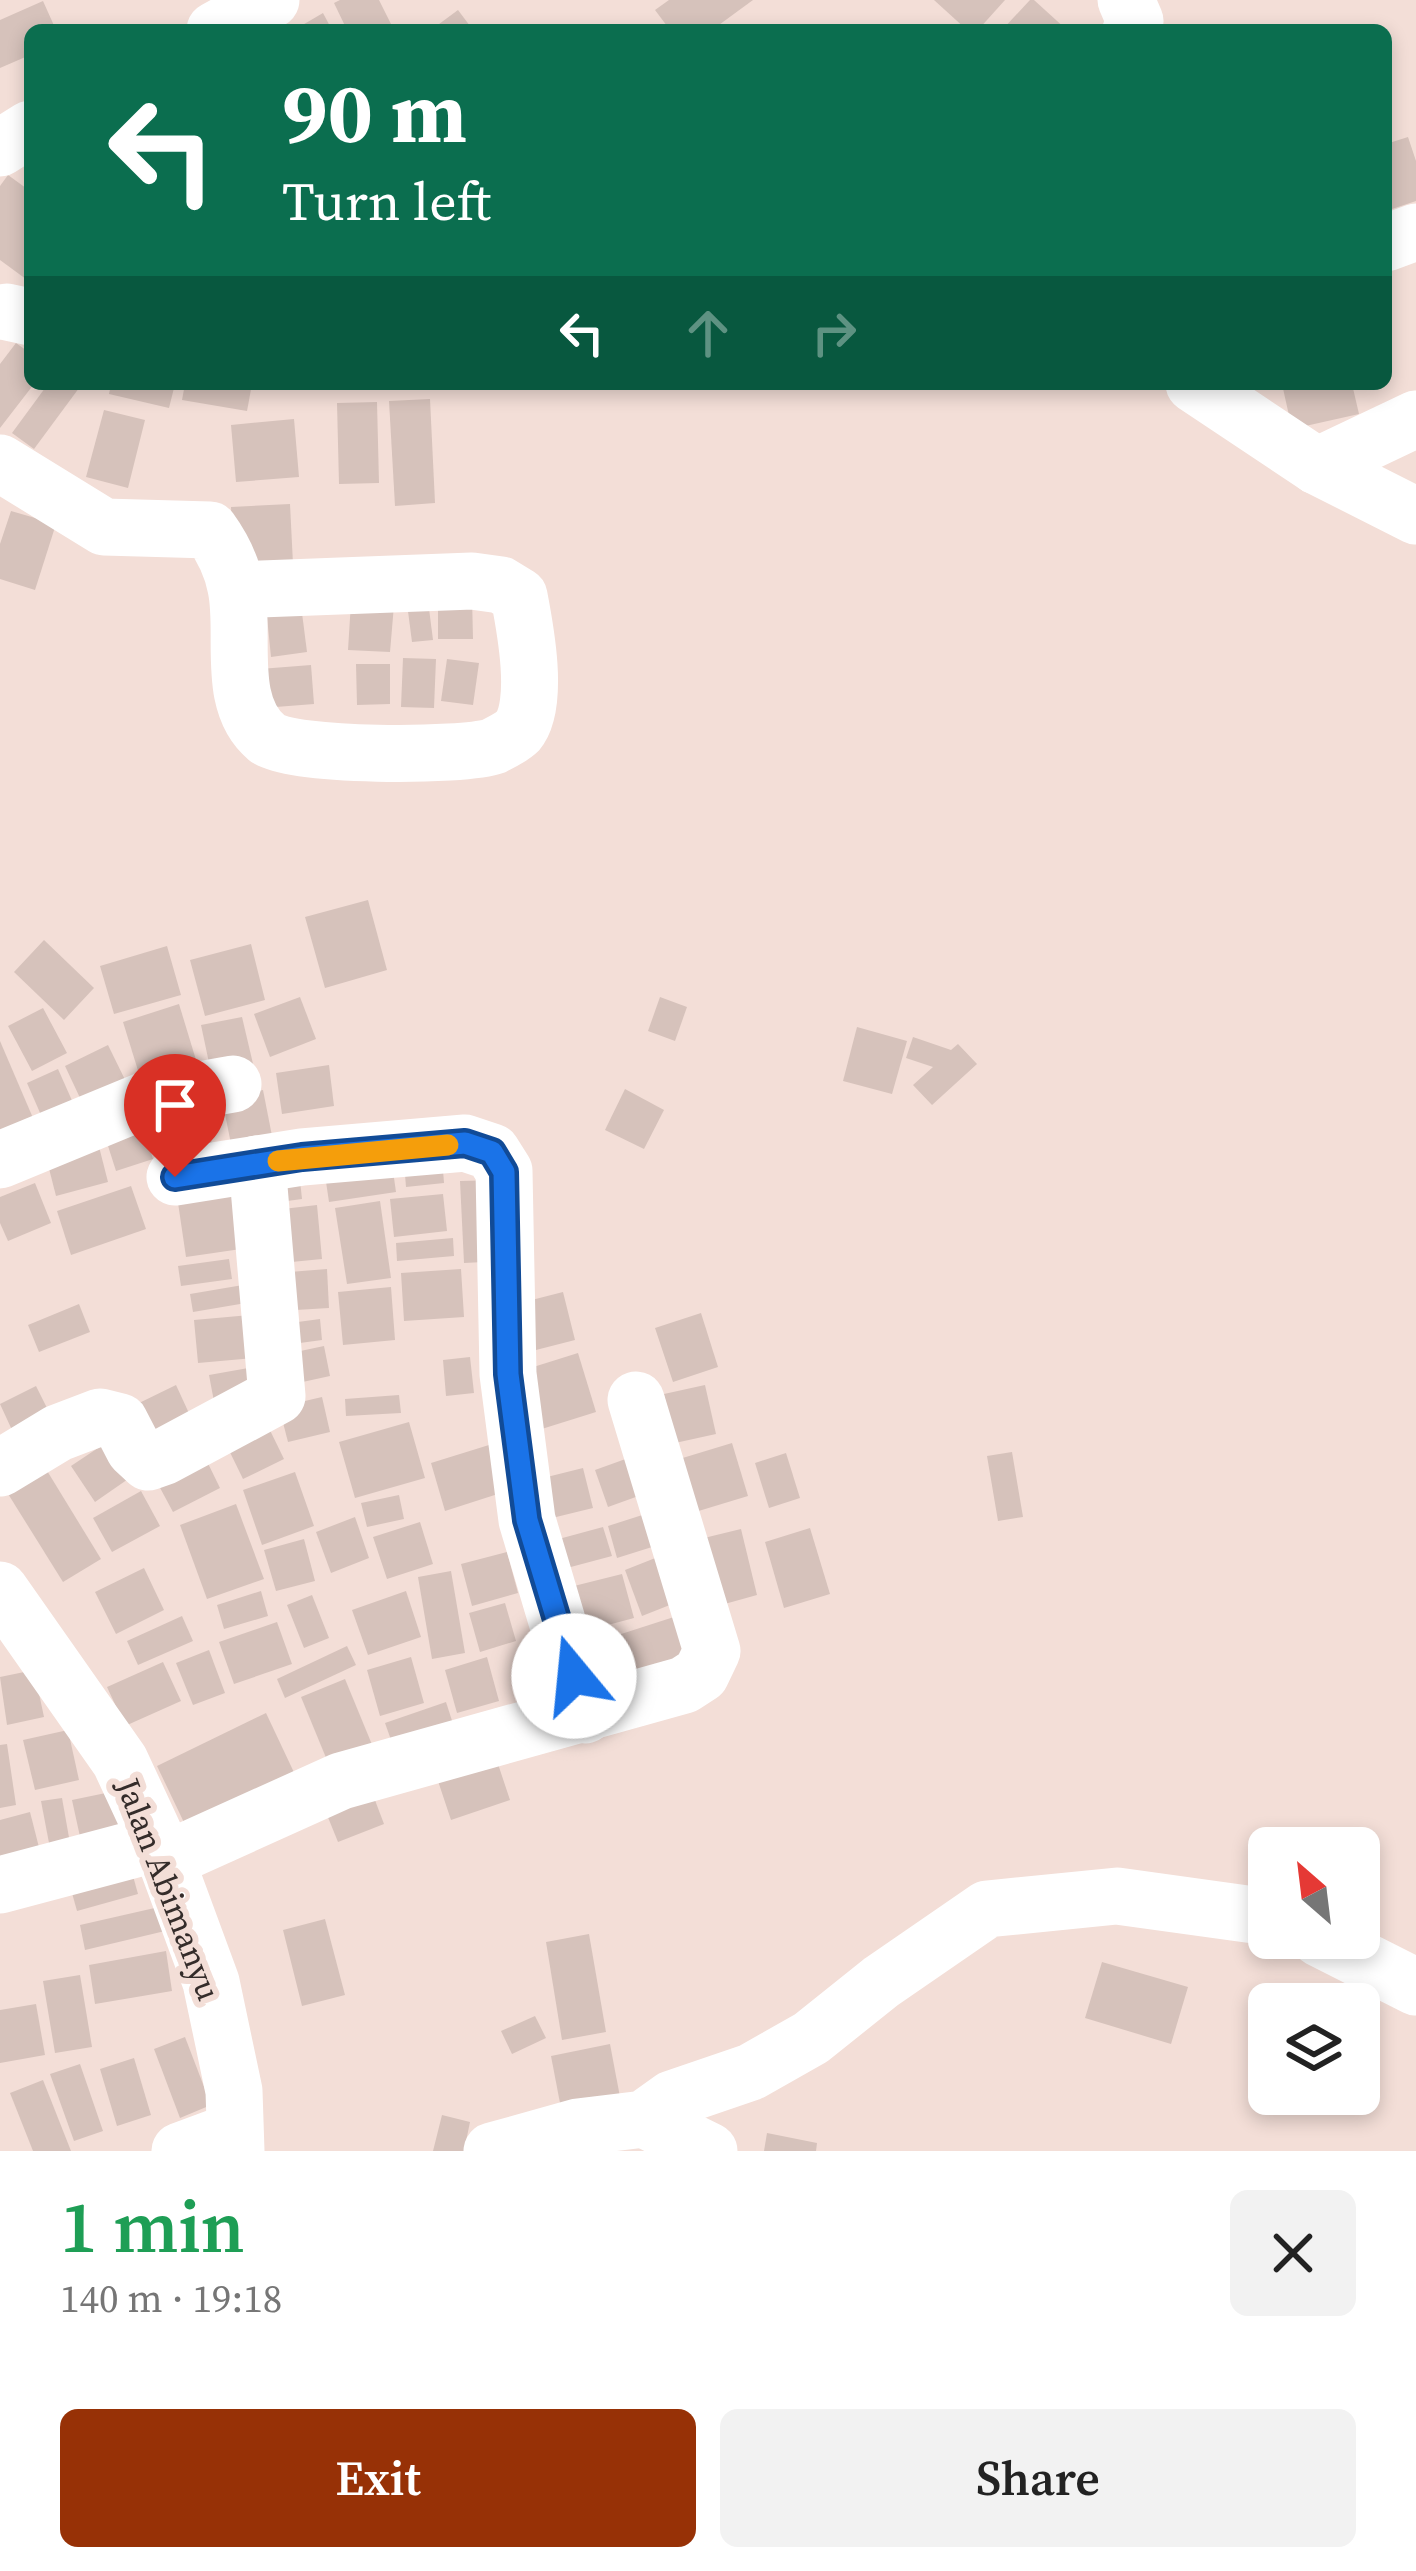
<!DOCTYPE html>
<meta charset="utf-8">
<style>
body{margin:0;font-family:"Source Serif 4",serif;background:#f2f2f2;color:#222;height:100vh;display:flex;flex-direction:column;font-size:45px;white-space:nowrap}
*{box-sizing:border-box;margin:0}
p{font-size:39px;color:#767676}
.icon{flex:none;width:66px;height:66px;fill:none;stroke:currentColor;stroke-width:2;stroke-linecap:round;stroke-linejoin:round}
.map{position:relative;height:2151px;overflow:hidden}
.details{display:flex;flex-direction:column;background:#fff;flex:1}
.details>*{flex:none}
.hud{position:absolute;left:24px;top:24px;width:1368px;height:366px;border-radius:18px;box-shadow:0 6px 18px #0003;background:#0b6e4f;color:#fff;overflow:hidden}
.needle{width:78px;rotate:332deg}
.controls{position:absolute;left:1248px;top:1827px;display:grid;gap:24px}
.controls a{display:grid;place-items:center;width:132px;height:132px;border-radius:18px;background:#fff;box-shadow:0 6px 18px #0003;font-size:60px}
.pin{position:absolute;display:grid;place-items:center;width:102px;height:102px;color:#fff;margin:-123px -51px;border-radius:50% 50% 50% 0;rotate:-45deg;box-shadow:0 0 12px #0007}
.pin .icon{rotate:45deg}
.me{position:absolute;width:132px;margin:-66px;rotate:343deg;stroke-linejoin:round;filter:drop-shadow(0 0 9px #0008)}
.turn{display:flex;align-items:center;gap:42px;height:252px;padding:0 60px;font-size:54px}
.turn .icon{width:156px;height:156px;stroke-width:2.5}
.turn b{display:block;font-size:84px;line-height:102px}
.lanes{display:flex;align-items:center;height:114px;padding:0 60px;background:#0003;justify-content:center;gap:60px;direction:ltr}
.lanes .off{opacity:.35}
.round{display:grid;place-items:center;flex:none;width:126px;height:126px;border-radius:18px;background:#f2f2f2}
.summary{display:flex;align-items:center;justify-content:space-between;height:204px;padding:0 60px}
h1{font-size:72px;font-weight:600;line-height:90px;color:#1e9e55}
.action{display:flex;gap:24px;margin-top:auto;padding:24px 60px}
.action a{flex:1;height:138px;border-radius:18px;background:#973106;color:#fff;font-size:48px;font-weight:600;line-height:138px;text-align:center}
.action a+a{background:#f2f2f2;color:#222}
.map>svg:first-child{display:block}
</style>
<div class="map">
<svg width="1416" height="2151" viewBox="0 0 1416 2151">
<rect width="100%" height="100%" fill="#f3ded7"/>
<g fill="#d6c2bb">
<polygon points="340,0 379,0 394,30 347,30 334,3"/>
<polygon points="669,0 753,0 712,30 670,30 655,10"/>
<polygon points="934,0 1005,0 978,30 967,30"/>
<polygon points="1030,0 1034,0 1067,30 1002,30"/>
<polygon points="43,1 56,30 30,30 30,55 0,68 0,20"/>
<polygon points="458,10 473,30 431,30"/>
<polygon points="323,13 332,30 294,30"/>
<polygon points="1408,137 1416,161 1416,201 1386,211 1386,144"/>
<polygon points="8,175 30,191 30,282 0,260 0,186"/>
<polygon points="16,343 30,353 30,384 34,384 0,428 0,364"/>
<polygon points="48,384 82,384 34,449 12,433"/>
<polygon points="111,384 175,384 169,408 109,394"/>
<polygon points="185,384 252,384 247,411 182,400"/>
<polygon points="1282,384 1352,384 1359,414 1292,429"/>
<polygon points="430,399 435,503 395,506 389,401"/>
<polygon points="377,402 379,483 339,484 337,403"/>
<polygon points="104,410 145,420 128,488 86,477"/>
<polygon points="294,419 299,477 236,482 231,425"/>
<polygon points="290,504 293,564 234,567 231,507"/>
<polygon points="11,511 56,524 35,590 0,579 0,544"/>
<polygon points="427,593 433,640 412,642 406,596"/>
<polygon points="472,597 473,639 438,639 438,598"/>
<polygon points="351,602 394,605 390,652 348,650"/>
<polygon points="302,613 307,652 271,657 267,617"/>
<polygon points="403,658 436,659 434,708 401,707"/>
<polygon points="447,659 479,663 473,705 441,701"/>
<polygon points="356,664 390,664 390,704 357,705"/>
<polygon points="311,665 314,704 263,708 260,669"/>
<polygon points="368,900 387,970 325,988 305,917"/>
<polygon points="44,940 94,988 64,1020 14,972"/>
<polygon points="251,944 265,1000 205,1016 190,960"/>
<polygon points="167,946 181,995 114,1014 100,966"/>
<polygon points="300,997 316,1039 270,1057 254,1014"/>
<polygon points="660,997 687,1007 675,1041 648,1031"/>
<polygon points="179,1004 196,1060 140,1077 123,1022"/>
<polygon points="43,1008 67,1053 32,1071 8,1026"/>
<polygon points="242,1017 254,1068 212,1077 201,1025"/>
<polygon points="857,1027 907,1041 892,1094 843,1081"/>
<polygon points="913,1037 951,1050 958,1044 977,1064 932,1105 913,1085 933,1067 906,1058"/>
<polygon points="0,1041 36,1125 0,1140"/>
<polygon points="108,1045 133,1096 89,1117 65,1066"/>
<polygon points="329,1065 334,1106 282,1114 276,1073"/>
<polygon points="58,1069 82,1123 51,1138 27,1083"/>
<polygon points="625,1089 664,1110 644,1149 605,1130"/>
<polygon points="263,1090 273,1141 232,1149 222,1099"/>
<polygon points="206,1095 214,1164 163,1170 155,1101"/>
<polygon points="139,1115 153,1159 116,1171 102,1127"/>
<polygon points="95,1131 108,1182 56,1196 43,1145"/>
<polygon points="442,1157 444,1183 406,1187 404,1162"/>
<polygon points="392,1164 396,1192 329,1202 325,1175"/>
<polygon points="299,1171 302,1199 265,1204"/>
<polygon points="498,1180 503,1261 464,1263 460,1181"/>
<polygon points="35,1183 51,1223 8,1241 0,1223 0,1197"/>
<polygon points="131,1186 146,1229 71,1255 57,1211"/>
<polygon points="231,1187 241,1249 186,1257 177,1196"/>
<polygon points="443,1194 447,1231 394,1237 390,1199"/>
<polygon points="380,1201 391,1278 347,1284 335,1208"/>
<polygon points="317,1205 322,1259 271,1264 266,1211"/>
<polygon points="453,1238 454,1256 397,1261 396,1243"/>
<polygon points="229,1259 232,1279 181,1286 178,1266"/>
<polygon points="327,1269 329,1308 279,1311 277,1273"/>
<polygon points="461,1269 464,1317 404,1321 401,1273"/>
<polygon points="243,1285 246,1303 193,1312 190,1294"/>
<polygon points="391,1287 395,1340 343,1345 338,1292"/>
<polygon points="563,1292 575,1340 532,1351 520,1303"/>
<polygon points="79,1304 90,1332 39,1352 28,1325"/>
<polygon points="701,1313 718,1367 673,1382 655,1328"/>
<polygon points="250,1315 254,1358 198,1363 194,1320"/>
<polygon points="320,1319 322,1340 285,1345 283,1324"/>
<polygon points="324,1346 330,1376 298,1383 291,1353"/>
<polygon points="578,1353 596,1412 529,1433 511,1374"/>
<polygon points="470,1357 474,1393 446,1396 443,1360"/>
<polygon points="254,1367 261,1404 216,1412 209,1375"/>
<polygon points="176,1385 199,1435 158,1454 135,1405"/>
<polygon points="705,1385 716,1434 675,1443 664,1394"/>
<polygon points="36,1386 55,1424 18,1443 0,1404"/>
<polygon points="399,1395 401,1413 346,1416 345,1399"/>
<polygon points="322,1397 330,1432 288,1442 279,1407"/>
<polygon points="264,1418 284,1459 243,1479 223,1438"/>
<polygon points="409,1422 425,1478 355,1498 339,1442"/>
<polygon points="107,1442 131,1477 95,1502 71,1466"/>
<polygon points="732,1443 748,1496 692,1513 676,1460"/>
<polygon points="199,1445 220,1488 173,1512 151,1471"/>
<polygon points="489,1445 504,1492 445,1511 431,1463"/>
<polygon points="645,1452 658,1489 608,1507 595,1470"/>
<polygon points="1012,1452 1023,1517 998,1521 987,1456"/>
<polygon points="786,1453 800,1498 769,1508 755,1463"/>
<polygon points="38,1456 101,1559 63,1582 0,1481"/>
<polygon points="583,1468 593,1508 552,1518 543,1478"/>
<polygon points="295,1472 314,1526 262,1545 243,1490"/>
<polygon points="141,1491 160,1526 112,1552 93,1518"/>
<polygon points="399,1495 404,1519 367,1527 361,1503"/>
<polygon points="236,1504 264,1579 207,1599 180,1525"/>
<polygon points="658,1510 668,1542 617,1558 608,1526"/>
<polygon points="355,1517 369,1558 331,1573 316,1532"/>
<polygon points="420,1522 433,1564 387,1579 373,1537"/>
<polygon points="603,1527 612,1556 552,1572 544,1543"/>
<polygon points="810,1528 830,1594 784,1608 765,1542"/>
<polygon points="741,1529 757,1595 721,1605 704,1538"/>
<polygon points="304,1539 315,1581 276,1591 264,1550"/>
<polygon points="507,1552 518,1593 472,1606 461,1564"/>
<polygon points="668,1553 685,1599 642,1616 625,1570"/>
<polygon points="144,1568 164,1610 116,1634 95,1592"/>
<polygon points="451,1571 465,1653 432,1659 418,1577"/>
<polygon points="622,1574 634,1618 578,1633 566,1588"/>
<polygon points="261,1591 268,1616 224,1629 217,1605"/>
<polygon points="406,1591 421,1637 368,1655 352,1610"/>
<polygon points="312,1595 329,1638 304,1648 287,1605"/>
<polygon points="505,1603 516,1641 480,1652 469,1613"/>
<polygon points="182,1616 193,1641 138,1665 127,1641"/>
<polygon points="677,1616 694,1668 631,1688 615,1636"/>
<polygon points="277,1622 292,1664 234,1684 219,1642"/>
<polygon points="347,1646 356,1665 285,1698 277,1679"/>
<polygon points="209,1650 225,1693 193,1705 176,1663"/>
<polygon points="411,1657 424,1703 380,1716 367,1670"/>
<polygon points="487,1657 499,1701 457,1713 445,1670"/>
<polygon points="163,1662 181,1701 125,1726 107,1687"/>
<polygon points="34,1670 44,1717 7,1725 0,1677"/>
<polygon points="345,1679 373,1747 329,1765 301,1697"/>
<polygon points="446,1702 456,1733 396,1754 385,1723"/>
<polygon points="266,1713 299,1783 190,1835 157,1766"/>
<polygon points="68,1730 79,1780 35,1790 23,1740"/>
<polygon points="7,1744 16,1805 0,1808 0,1745"/>
<polygon points="493,1749 510,1800 451,1820 434,1769"/>
<polygon points="370,1787 384,1824 338,1842 323,1805"/>
<polygon points="125,1789 136,1845 84,1855 72,1800"/>
<polygon points="62,1798 73,1860 53,1864 41,1801"/>
<polygon points="30,1812 43,1863 0,1873 0,1820"/>
<polygon points="128,1858 138,1894 77,1911 67,1875"/>
<polygon points="159,1907 165,1931 85,1950 80,1925"/>
<polygon points="325,1919 345,1995 302,2006 283,1930"/>
<polygon points="589,1934 606,2032 562,2040 546,1942"/>
<polygon points="166,1951 172,1991 95,2004 89,1965"/>
<polygon points="1102,1962 1188,1987 1171,2044 1085,2018"/>
<polygon points="80,1975 92,2047 55,2053 43,1981"/>
<polygon points="36,2004 45,2055 0,2063 0,2010"/>
<polygon points="535,2016 546,2038 512,2054 501,2031"/>
<polygon points="185,2037 211,2105 180,2118 154,2049"/>
<polygon points="610,2044 623,2113 564,2124 551,2056"/>
<polygon points="134,2058 151,2115 117,2126 100,2069"/>
<polygon points="80,2064 103,2131 74,2141 50,2074"/>
<polygon points="43,2080 71,2151 33,2151 10,2093"/>
<polygon points="442,2115 470,2122 464,2151 433,2151"/>
<polygon points="767,2133 817,2143 816,2151 764,2151"/>
</g>
<g fill="none" stroke-linecap="round" stroke-linejoin="round">
<g stroke="#fff" stroke-width="57">
<polyline points="1126,0 1135,21 1131,30"/>
<polyline points="215,30 271,0"/>
<polyline points="0,148 30,129"/>
<polyline points="1386,243 1416,232"/>
<polyline points="7,312 30,317"/>
<polyline points="1194,384 1317,466 1416,516"/>
<path d="M0 463 104 527 210 530C223 548 232 566 236 588 246 634 225 703 267 738 289 757 464 757 494 746 500 743 513 736 518 731 540 705 525 627 519 596L501 585 472 581 237 590"/>
<polyline points="1317,466 1416,419"/>
<polyline points="0,1160 148,1099 233,1084"/>
<polyline points="175,1177 302,1157 465,1143 492,1152 504,1171 508,1374 527,1520 585,1715"/>
<polyline points="0,1468 58,1433 100,1417 120,1422 134,1449 148,1462 165,1456 277,1396 257,1164"/>
<polyline points="0,1590 120,1761 166,1860 211,1982 234,2091 236,2151"/>
<polyline points="166,1860 341,1781 684,1685 701,1674 712,1651 636,1400"/>
<polyline points="0,1885 158,1843"/>
<polyline points="1319,1938 1416,1987"/>
<polyline points="644,2119 709,2151"/>
<polyline points="180,2151 234,2131"/>
<polyline points="492,2151 578,2127 644,2119 672,2099 751,2072 811,2038 881,1982 987,1909 1117,1896 1269,1917"/>
</g>
</g>
<g fill="none" stroke-linecap="round" stroke-linejoin="round">
<defs>
<polyline id="route" points="175,1177 302,1157 465,1143 492,1152 504,1172 508,1374 527,1520 574,1676"/>
</defs>
<use href="#route" stroke="#114b97" stroke-width="30"/>
<use href="#route" stroke="#1a73e8" stroke-width="21"/>
<polyline stroke="#f59e0b" stroke-width="21" points="278,1161 448,1145"/>
</g>
<g text-anchor="middle" stroke-width="12" stroke-linejoin="round" paint-order="stroke">
<g font-size="33" fill="#342c2a" stroke="#f3ded7">
<text transform="translate(169 1889) rotate(69)" y="12">Jalan Abimanyu</text>
</g>
</g>
</svg>
<div class="controls">
<a><svg class="needle" viewBox="-14 -14 28 28"><path d="M0-13l5 13h-10z" fill="#e53935"/><path d="M0 13l5-13h-10z" fill="#767676"/></svg></a>
<a><svg class="icon" aria-label="layers" viewBox="0 0 24 24"><path d="M12 4l9 5-9 5-9-5zM3 14l9 5 9-5"/></svg></a>
</div>
<div class="pin" style="left:175px;top:1177px;background:#d93025"><svg class="icon" aria-label="arrive" viewBox="0 0 24 24"><path d="M6 21V4h12l-3 4 3 4H6"/></svg></div>
<svg class="me" style="left:574px;top:1676px" viewBox="-20 -20 40 40"><circle r="19" fill="#fff"/><path d="M0-13L10 11 0 6-10 11z" fill="#1a73e8"/></svg>
<div class="hud">
<div class="turn"><svg class="icon" aria-label="left" viewBox="0 0 24 24"><path d="M17 20v-9H6M10 6l-5 5 5 5"/></svg><div><b>90 m</b>Turn left</div></div>
<div class="lanes"><svg class="icon" aria-label="left" viewBox="0 0 24 24"><path d="M17 20v-9H6M10 6l-5 5 5 5"/></svg><svg class="icon off" aria-label="ahead" viewBox="0 0 24 24"><path d="M12 20V5M6 11l6-6 6 6"/></svg><svg class="icon off" aria-label="right" viewBox="0 0 24 24"><path d="M7 20v-9h11M14 6l5 5-5 5"/></svg></div>
</div>
</div>
<section class="details">
<div class="summary"><div><h1>1 min</h1><p>140 m · 19:18</p></div><a class="round"><svg class="icon" aria-label="close" viewBox="0 0 24 24"><path d="M6 6l12 12M18 6L6 18"/></svg></a></div>
<div class="action"><a>Exit</a><a>Share</a></div>
</section>
